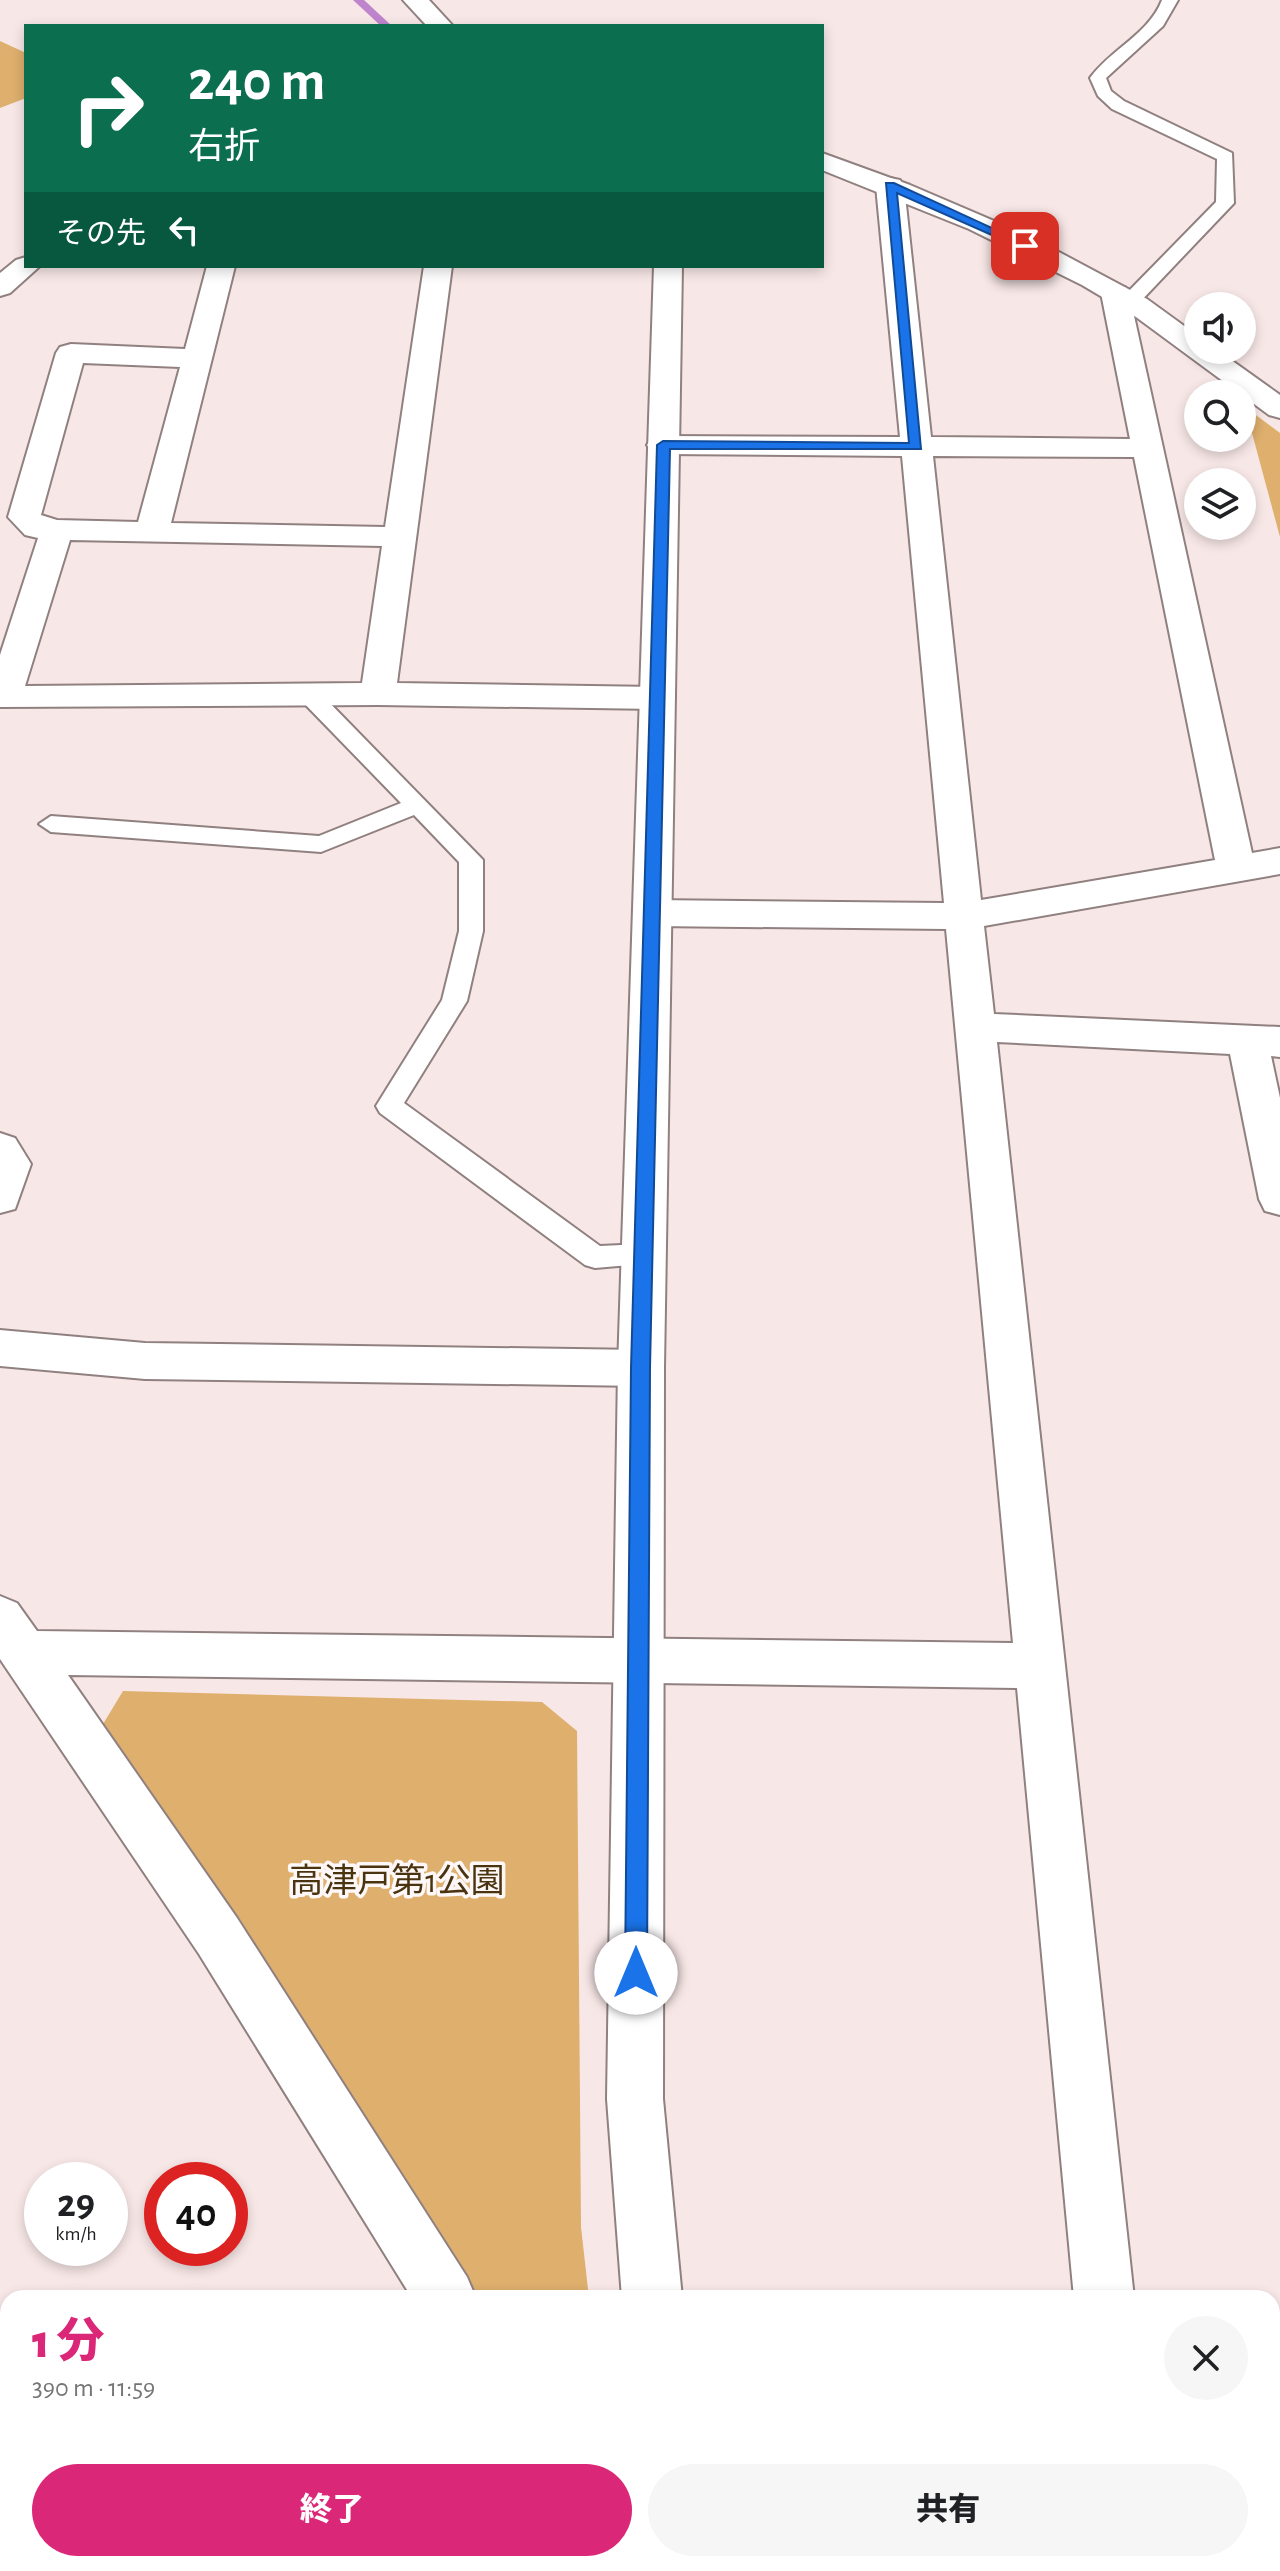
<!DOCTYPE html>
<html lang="ja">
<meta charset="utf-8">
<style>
body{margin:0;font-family:"Alegreya Sans","Noto Sans JP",sans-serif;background:#f6f6f6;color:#202124;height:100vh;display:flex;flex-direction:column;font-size:30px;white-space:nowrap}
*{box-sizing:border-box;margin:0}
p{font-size:26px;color:#757577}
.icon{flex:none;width:44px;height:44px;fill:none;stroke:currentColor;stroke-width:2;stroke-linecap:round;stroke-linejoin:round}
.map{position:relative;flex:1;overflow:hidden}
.sheet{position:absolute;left:0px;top:2290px;width:1280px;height:282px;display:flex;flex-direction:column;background:#fff;border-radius:24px 24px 0 0;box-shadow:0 4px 12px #0003}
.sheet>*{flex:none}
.guide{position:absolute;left:24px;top:24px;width:800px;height:244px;border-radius:0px;box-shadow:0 4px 12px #0003;background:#0b6e4f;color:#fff;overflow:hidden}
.buttons{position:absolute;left:1184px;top:292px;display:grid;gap:16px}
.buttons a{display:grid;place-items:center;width:72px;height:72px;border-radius:50%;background:#fff;box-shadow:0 4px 12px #0003;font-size:40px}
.speed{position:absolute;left:24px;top:2162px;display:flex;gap:16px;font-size:40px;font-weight:700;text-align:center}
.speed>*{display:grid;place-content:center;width:104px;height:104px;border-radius:50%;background:#fff;box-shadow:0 4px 12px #0003;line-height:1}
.speed small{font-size:20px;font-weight:400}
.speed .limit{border:12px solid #d22;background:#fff;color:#111}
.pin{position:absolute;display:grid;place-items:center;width:68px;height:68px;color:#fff;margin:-34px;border-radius:16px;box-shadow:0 4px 12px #0006}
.me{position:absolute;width:88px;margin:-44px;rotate:0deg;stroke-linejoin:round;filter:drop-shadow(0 0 6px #0008)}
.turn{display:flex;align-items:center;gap:28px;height:168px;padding:0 32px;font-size:36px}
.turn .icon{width:104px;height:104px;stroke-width:2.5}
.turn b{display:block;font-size:56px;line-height:68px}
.then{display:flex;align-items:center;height:76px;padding:0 32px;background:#0003;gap:16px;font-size:30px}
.round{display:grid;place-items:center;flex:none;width:84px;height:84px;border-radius:42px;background:#f6f6f6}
.headline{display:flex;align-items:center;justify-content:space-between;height:136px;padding:0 32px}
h1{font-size:48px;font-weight:800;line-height:60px;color:#db2777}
.action{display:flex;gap:16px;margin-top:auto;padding:16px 32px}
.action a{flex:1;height:92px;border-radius:48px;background:#db2777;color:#fff;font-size:32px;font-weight:800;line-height:92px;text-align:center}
.action a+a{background:#f6f6f6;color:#202124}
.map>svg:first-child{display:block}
</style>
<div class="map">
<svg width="1280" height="2571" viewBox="0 0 1280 2571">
<rect width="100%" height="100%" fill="#f8e7e7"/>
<g fill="#deaf6d">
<polygon points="0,41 26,53 26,98 0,108"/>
<polygon points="1245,407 1280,433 1280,537"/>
<polygon points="123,1691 542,1702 577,1731 581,2227 589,2298 452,2298 94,1739"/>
</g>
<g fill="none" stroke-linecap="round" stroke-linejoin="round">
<polygon fill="#be85cd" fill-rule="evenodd" points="353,0 364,0 392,26 381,26"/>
<defs>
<g id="service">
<path d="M1162 0H1178L1163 26 1106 78 1111 91 1124 101 1232 153 1234 203 1137 305 1130 307 1121 301 1123 297 1216 202 1217 159 1112 109 1098 96 1090 78C1111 49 1149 34 1162 0Z"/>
<polygon points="308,687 316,689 483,860 483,931 467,1001 404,1103 600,1246 643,1244 653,1247 657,1255 653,1263 595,1268 585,1265 380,1113 376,1106 442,1000 459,931 459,862 414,815 321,852 51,832 39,824 51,816 319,836 401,803 300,699 297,694 300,689"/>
</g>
<g id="minor">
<polygon points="403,0 429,0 453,26 427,26"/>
<path d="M890 178 900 180 904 186 931 437 1130 439 1101 293 1105 287H1125L1129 293 1252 853 1280 848V874L984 926 994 1014 1280 1027V1057L1271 1056 1280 1098V1215L1265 1211 1259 1199 1230 1054 997 1042 1134 2298H1074L1017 1688 68 1675 237 1918 467 2277 476 2298H412L199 1954 0 1659V1596L17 1603 37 1631 1013 1643 946 929 652 926 638 922 633 913 638 904 652 900 944 903 902 456 663 454 652 452 647 445 652 438 663 436 900 437 876 186 880 180ZM933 456 1134 457 1215 860 981 900Z"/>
<polygon points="26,257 26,266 40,266 10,293 0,296 0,273 16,260"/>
<path d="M207 266H235L171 523 385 527 424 266H452L397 683 657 687 669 690 675 698 669 706 657 709 378 705 0 707V655L38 538 25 535 8 517 56 353 60 347 71 344 185 349ZM83 363 180 367 138 522 57 520 41 515ZM70 540 382 546 362 683 25 686Z"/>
<polygon points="0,1133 15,1138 31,1164 15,1209 0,1213"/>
<polygon points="0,1330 145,1343 641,1350 657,1355 664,1368 657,1381 641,1386 145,1379 0,1366"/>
<polygon points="582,2564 647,2564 650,2571 585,2571"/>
<polygon points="1098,2564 1162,2564 1163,2571 1099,2571"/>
</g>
<g id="tertiary">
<polygon points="822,153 910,185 1027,235 1147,299 1198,336 1198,350 1217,350 1280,395 1280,418 1269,415 1136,317 1082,285 969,229 822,170"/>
<polygon points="654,266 682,266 664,1368 663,2099 682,2298 622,2298 607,2099 618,1368"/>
<polygon points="679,2564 743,2564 746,2571 682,2571"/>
</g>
</defs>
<use href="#service" stroke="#908080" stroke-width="4"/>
<use href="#minor" stroke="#908080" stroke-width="4"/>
<use href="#tertiary" stroke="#908080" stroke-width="4"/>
<use href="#service" fill="#fff" fill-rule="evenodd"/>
<use href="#minor" fill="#fff" fill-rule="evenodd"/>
<use href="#tertiary" fill="#fff" fill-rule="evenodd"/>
<defs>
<g id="rail">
<polyline points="0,2351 8,2367"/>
<polyline points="0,2455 8,2471"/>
<polyline points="55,2564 59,2571"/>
<polyline points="109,2564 113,2571"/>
</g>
</defs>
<use href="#rail" stroke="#504949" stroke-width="11"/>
<use href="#rail" stroke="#fef7f7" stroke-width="8" stroke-dasharray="23" stroke-linecap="butt"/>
</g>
<polygon fill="#1a73e8" stroke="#114b97" stroke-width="2" points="886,183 894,183 1031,246 1021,248 897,193 921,449 670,449 650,1368 647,1973 644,1981 636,1984 628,1981 625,1973 631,1368 657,445 663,441 909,443"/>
<g text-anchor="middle" stroke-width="7" stroke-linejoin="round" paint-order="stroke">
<g font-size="34" fill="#4a330f" stroke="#fef7f7">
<text x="397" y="1892">高津戸第1公園</text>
</g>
</g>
</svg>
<div class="buttons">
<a><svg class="icon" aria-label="sound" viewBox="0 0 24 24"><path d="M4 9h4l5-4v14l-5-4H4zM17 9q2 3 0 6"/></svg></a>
<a><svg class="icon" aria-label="search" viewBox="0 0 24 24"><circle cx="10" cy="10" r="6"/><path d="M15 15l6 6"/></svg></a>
<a><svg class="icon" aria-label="layers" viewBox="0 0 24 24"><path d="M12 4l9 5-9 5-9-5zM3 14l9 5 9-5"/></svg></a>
</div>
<div class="speed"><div>29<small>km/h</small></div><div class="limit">40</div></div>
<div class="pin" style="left:1025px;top:246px;background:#d93025"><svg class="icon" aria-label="arrive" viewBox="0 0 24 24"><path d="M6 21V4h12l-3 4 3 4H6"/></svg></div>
<svg class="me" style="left:636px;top:1973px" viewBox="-20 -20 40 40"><circle r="19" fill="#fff"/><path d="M0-13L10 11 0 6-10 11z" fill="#1a73e8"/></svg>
<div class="guide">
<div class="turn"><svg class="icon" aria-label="right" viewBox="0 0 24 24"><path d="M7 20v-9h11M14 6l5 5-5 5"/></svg><div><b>240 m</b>右折</div></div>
<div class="then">その先<svg class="icon" aria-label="left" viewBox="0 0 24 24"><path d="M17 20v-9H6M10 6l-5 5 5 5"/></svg></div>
</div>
<section class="sheet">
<div class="headline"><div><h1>1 分</h1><p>390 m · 11:59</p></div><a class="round"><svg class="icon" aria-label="close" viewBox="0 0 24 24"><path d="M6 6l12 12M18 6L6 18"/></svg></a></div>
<div class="action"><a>終了</a><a>共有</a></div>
</section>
</div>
